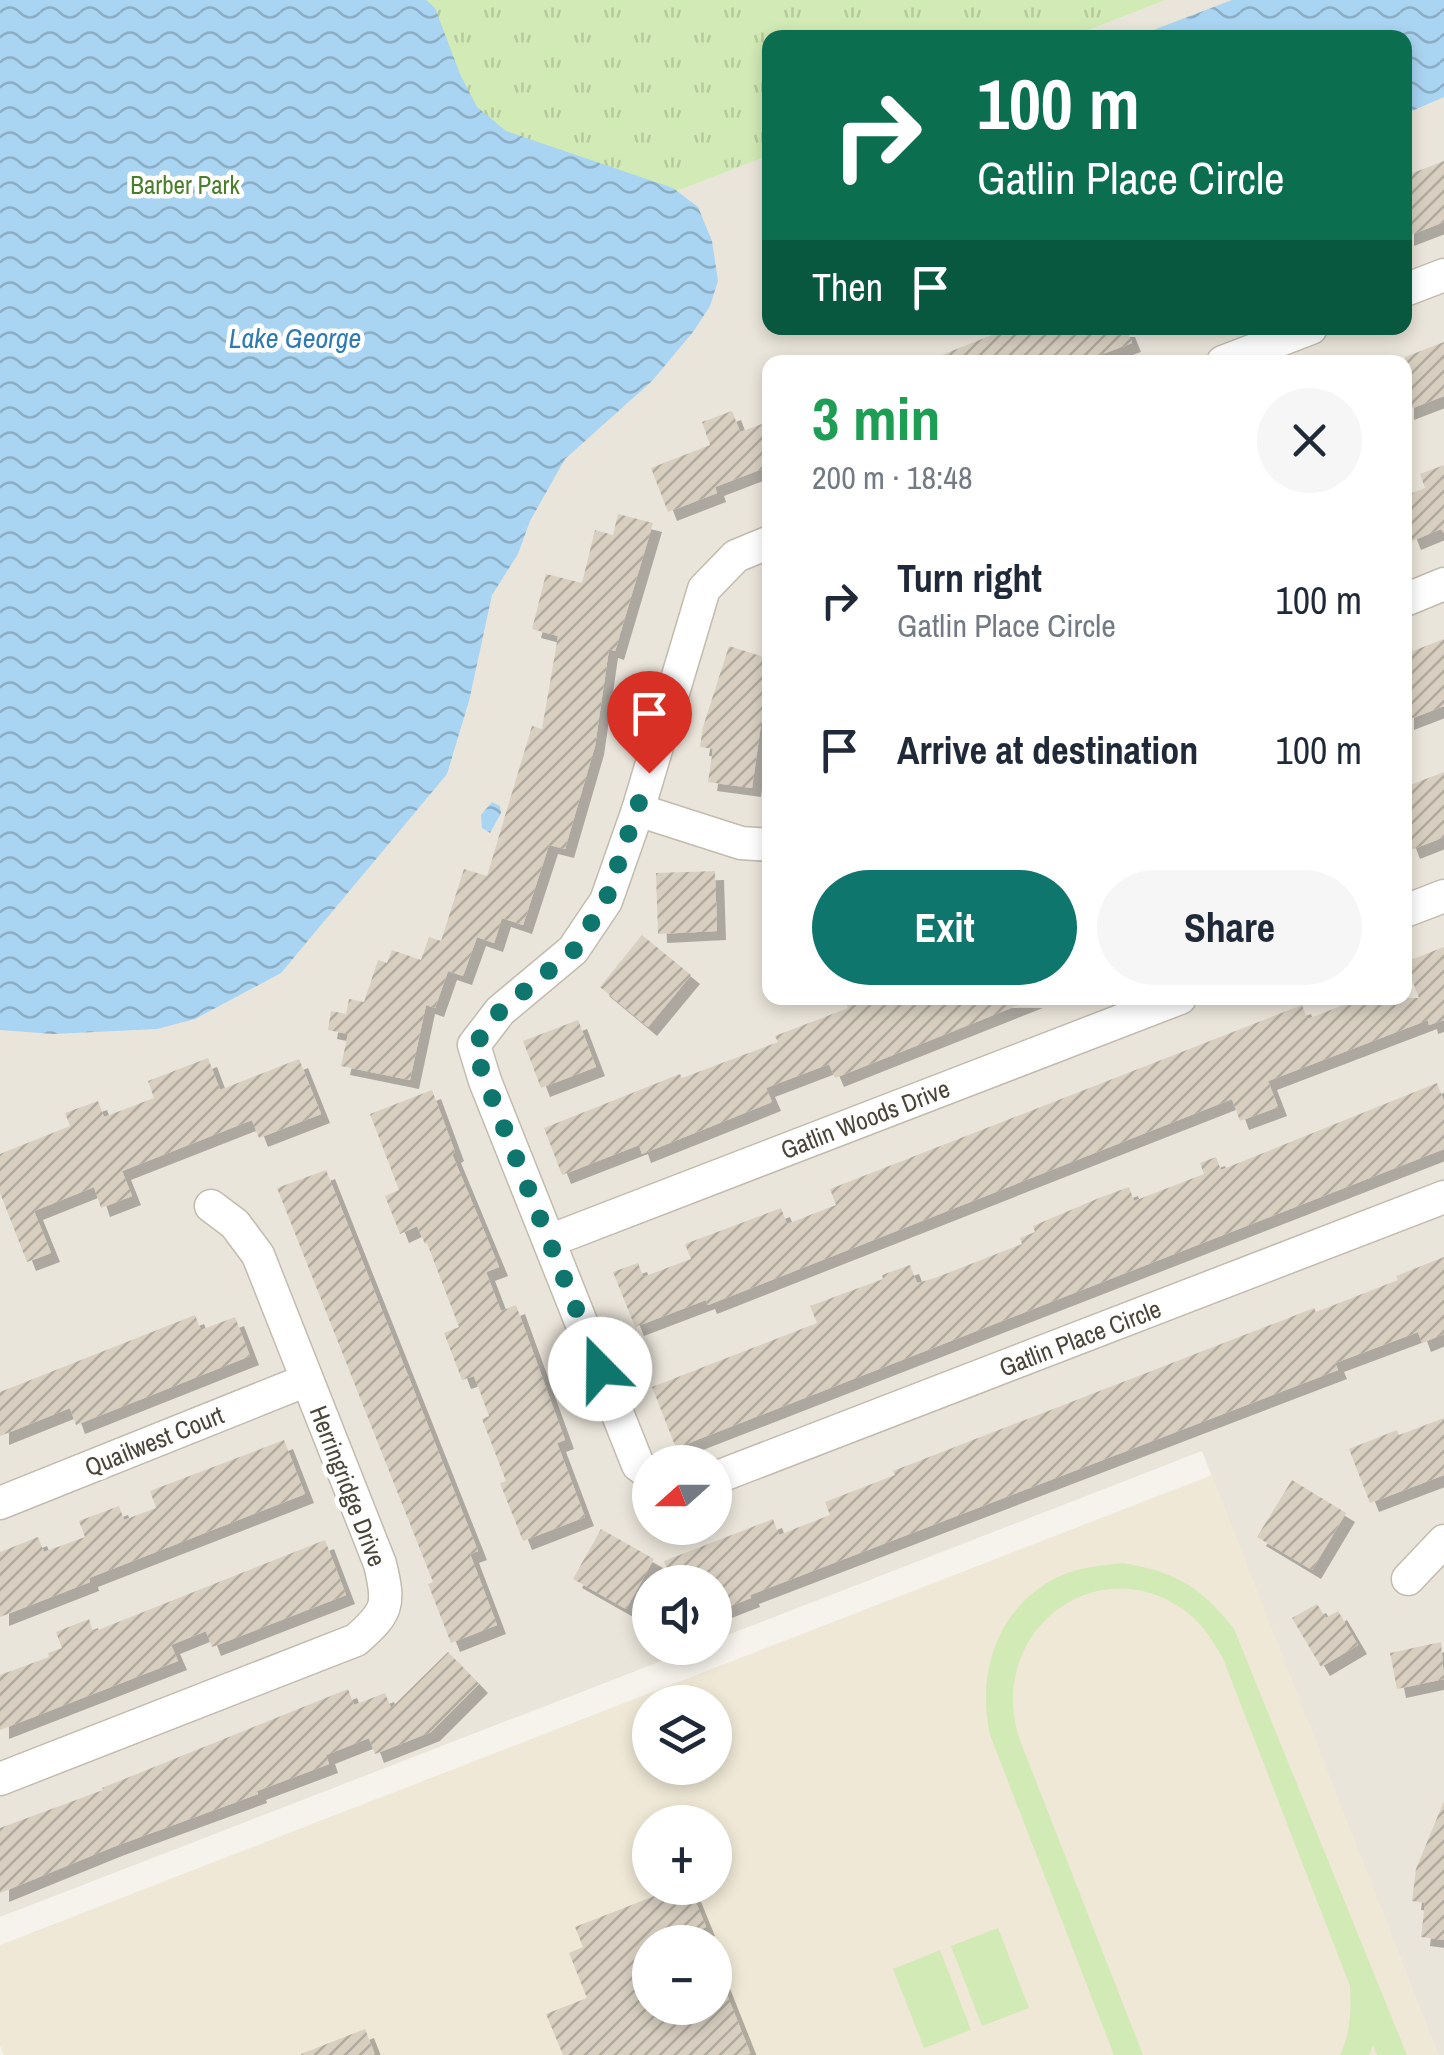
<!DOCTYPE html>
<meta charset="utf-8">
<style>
body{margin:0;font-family:"Archivo Narrow",sans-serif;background:#f6f6f7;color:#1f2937;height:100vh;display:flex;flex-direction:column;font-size:38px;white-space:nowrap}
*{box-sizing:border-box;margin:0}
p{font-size:32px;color:#747a83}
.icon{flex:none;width:55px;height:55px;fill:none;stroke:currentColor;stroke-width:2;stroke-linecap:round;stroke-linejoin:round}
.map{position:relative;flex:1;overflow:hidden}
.side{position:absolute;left:762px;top:355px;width:650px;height:650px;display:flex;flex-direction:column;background:#fff;border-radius:20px;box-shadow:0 5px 15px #0003}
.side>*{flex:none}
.hud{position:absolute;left:762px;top:30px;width:650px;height:305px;border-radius:20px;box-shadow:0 5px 15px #0003;background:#0b6e4f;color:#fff;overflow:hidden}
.needle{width:65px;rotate:249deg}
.fabs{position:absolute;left:632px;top:1445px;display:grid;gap:20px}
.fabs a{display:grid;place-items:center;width:100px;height:100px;border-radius:50%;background:#fff;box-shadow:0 5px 15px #0003;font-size:50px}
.pin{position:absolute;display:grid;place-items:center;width:85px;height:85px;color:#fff;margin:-102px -42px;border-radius:50% 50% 50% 0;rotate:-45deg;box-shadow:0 0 10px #0007}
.pin .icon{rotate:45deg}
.me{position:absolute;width:110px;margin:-55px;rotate:338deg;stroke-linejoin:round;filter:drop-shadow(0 0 8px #0008)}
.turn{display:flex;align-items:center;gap:35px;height:210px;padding:0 50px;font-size:45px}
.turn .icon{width:130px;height:130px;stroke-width:2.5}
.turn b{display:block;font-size:70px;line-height:85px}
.then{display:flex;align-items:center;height:95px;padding:0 50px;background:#0003;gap:20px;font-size:38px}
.round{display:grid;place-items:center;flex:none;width:105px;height:105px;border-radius:52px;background:#f6f6f7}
.headline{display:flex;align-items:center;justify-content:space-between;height:170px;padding:0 50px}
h1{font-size:60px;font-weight:700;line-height:75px;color:#1e9e55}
.button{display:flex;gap:20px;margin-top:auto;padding:20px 50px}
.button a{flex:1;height:115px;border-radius:60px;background:#0f766e;color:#fff;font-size:40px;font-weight:700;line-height:115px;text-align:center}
.button a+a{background:#f6f6f7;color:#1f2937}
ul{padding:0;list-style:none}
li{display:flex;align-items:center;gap:30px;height:150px;padding:0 50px}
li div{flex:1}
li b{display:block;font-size:38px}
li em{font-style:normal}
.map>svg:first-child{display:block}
</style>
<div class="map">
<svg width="1444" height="2055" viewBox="0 0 1444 2055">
<defs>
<pattern id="grass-tufts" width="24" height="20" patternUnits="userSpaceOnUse" patternTransform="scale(2.5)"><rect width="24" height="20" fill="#d2eab5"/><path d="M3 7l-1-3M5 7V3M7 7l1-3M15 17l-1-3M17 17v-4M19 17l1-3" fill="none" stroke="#b6ca9c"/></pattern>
<pattern id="water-waves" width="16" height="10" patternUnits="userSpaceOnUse" patternTransform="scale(2.5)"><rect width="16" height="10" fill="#a9d4f2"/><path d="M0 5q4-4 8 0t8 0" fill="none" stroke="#8caec5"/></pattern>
<pattern id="building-hatch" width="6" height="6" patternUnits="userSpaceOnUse" patternTransform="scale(2.5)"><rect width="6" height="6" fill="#d8cfc1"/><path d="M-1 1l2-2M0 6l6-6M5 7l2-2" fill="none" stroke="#b1aa9e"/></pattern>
<filter id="shadow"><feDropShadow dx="9" dy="9" stdDeviation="0" flood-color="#0004"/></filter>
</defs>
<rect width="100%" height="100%" fill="#f6f3ec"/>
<path fill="#eae5da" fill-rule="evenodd" d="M1166 0H1444V2055H1438L1202 1451 715 1640V1582H650V1648H695L0 1917V264L67 429 770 155V328H1405V38L1070 37ZM770 362H1405V998H770ZM650 1462H715V1528H650Z"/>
<path fill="#efe8d6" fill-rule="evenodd" d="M1212 1475 1438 2055H4L0 2046V1945ZM650 1702H715V1768H650ZM650 1822H715V1888H650ZM650 1942H715V2008H650Z"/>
<polygon fill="url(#grass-tufts)" points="0,0 1166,0 1070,37 770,38 770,155 66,429"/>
<g fill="#d2eab5">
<path d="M1122 1563C1174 1571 1202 1587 1234 1629L1407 2055H1377L1373 2045 1369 2055H1340C1351 2033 1351 2010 1350 1986L1222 1656C1212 1641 1203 1624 1188 1613 1097 1543 981 1635 1021 1743L1143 2055H1114L990 1735C976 1672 998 1605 1060 1576 1079 1567 1101 1566 1122 1563Z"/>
<polygon points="998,1928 1029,2008 982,2026 951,1946"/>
<polygon points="940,1950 971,2030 924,2048 893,1969"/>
</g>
<g fill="url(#water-waves)">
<polygon points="0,0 426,0 435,8 460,74 477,107 506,131 673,188 698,207 712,241 718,281 710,306 693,332 652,381 565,459 530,521 518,554 492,595 469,701 447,774 281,973 195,1019 157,1029 53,1034 0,1030"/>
<polygon points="1232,0 1444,0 1444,97 1405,114 1405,38 1135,37"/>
<polygon points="492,802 500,806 501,813 490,833 482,828 481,815"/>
</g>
<g fill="url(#building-hatch)" filter="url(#shadow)">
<polygon points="1444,161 1444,222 1405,237 1405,176"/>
<polygon points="995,328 1126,328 1132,343 1081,362 924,362 997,333"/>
<polygon points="1444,342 1444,396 1405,411 1405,357"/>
<polygon points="732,411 740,432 770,421 770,466 715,487 717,493 668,512 651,468 710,445 702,422"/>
<polygon points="1444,465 1444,533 1441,529 1412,541 1405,523 1405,496 1425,488 1420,474"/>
<polygon points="618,514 653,523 615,651 609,649 595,746 565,849 549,845 523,925 502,918 494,943 477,937 463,976 448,971 435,1008 426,1005 410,1080 341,1066 348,1034 328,1030 331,1011 346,1014 349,999 364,1002 378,960 387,963 392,950 421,960 429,937 441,941 464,869 487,876 532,726 542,729 558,636 532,629 546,574 582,583 595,530 613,535"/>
<polygon points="1444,639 1444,706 1405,721 1405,654"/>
<polygon points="729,646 770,659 770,694 761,724 752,788 708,782 713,749 700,747 703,727"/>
<polygon points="1444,772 1444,837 1411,850 1405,834 1405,787"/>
<polygon points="715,871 717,931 658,934 656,873"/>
<polygon points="642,935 691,975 648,1027 600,987"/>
<polygon points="1444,947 1444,1020 1429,1025 1428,1020 1268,1081 1278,1107 1240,1121 1232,1099 708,1305 706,1300 635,1327 613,1272 638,1263 643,1277 691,1259 685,1244 781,1208 787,1224 836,1205 830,1189 1302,1005 1307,1019 1341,1006 1338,998 1419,998 1405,962"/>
<polygon points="844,998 1034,999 835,1078 829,1064 766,1088 772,1102 642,1154 639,1145 562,1175 544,1128 680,1074 682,1078 778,1042 775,1036 848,1008"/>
<polygon points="578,1020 596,1067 541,1088 523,1041"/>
<polygon points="208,1058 220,1090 299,1059 321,1114 259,1138 252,1120 122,1171 132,1196 101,1208 94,1187 34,1211 51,1253 27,1262 0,1193 0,1154 70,1126 65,1113 98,1101 104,1117 154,1098 148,1081"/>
<polygon points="1437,1083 1444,1101 1444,1149 676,1448 652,1387 817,1323 810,1306 883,1279 882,1275 910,1265 917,1283 935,1278 1022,1244 1020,1238 1035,1232 1033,1226 1099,1198 1129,1187 1134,1201 1204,1174 1200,1163 1216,1157 1221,1170"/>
<polygon points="432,1090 455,1152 452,1154 499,1267 486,1272 501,1311 516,1305 565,1440 557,1443 585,1517 523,1541 500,1483 506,1481 482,1419 489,1416 474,1376 462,1380 444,1333 459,1327 427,1243 425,1244 417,1226 400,1234 385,1196 399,1190 370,1114"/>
<polygon points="326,1170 478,1551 470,1554 497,1625 451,1643 428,1584 433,1582 277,1188"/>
<polygon points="1444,1257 1444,1334 1422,1343 1418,1332 1335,1363 1338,1370 750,1595 751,1598 715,1612 715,1582 672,1582 664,1561 773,1519 779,1535 830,1515 825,1502 895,1475 893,1471 1314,1308 1316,1312 1398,1280 1396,1276"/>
<polygon points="195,1315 201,1330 235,1317 250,1356 76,1425 70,1408 0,1436 0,1392"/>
<polygon points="1444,1418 1444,1475 1370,1503 1349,1449 1397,1430 1399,1435"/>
<polygon points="284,1440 305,1494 89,1578 90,1582 0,1617 0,1552 38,1537 44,1552 85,1537 79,1521 119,1506 124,1520 156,1508 150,1491"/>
<polygon points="1292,1480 1346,1513 1312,1570 1257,1537"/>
<polygon points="601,1529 654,1559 626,1609 573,1579"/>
<polygon points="325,1540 346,1595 212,1647 206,1631 171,1645 178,1661 0,1730 0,1675 49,1657 48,1653 62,1648 56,1632 89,1619 93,1632"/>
<polygon points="1317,1604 1326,1618 1338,1611 1358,1645 1321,1667 1292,1618"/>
<polygon points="1441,1642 1444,1679 1397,1689 1390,1653"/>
<polygon points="448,1652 479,1684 431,1732 375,1754 369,1738 326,1755 329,1764 257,1791 258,1794 113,1847 0,1893 0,1828 103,1790 102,1788 348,1689 354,1705 385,1693 391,1708"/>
<polygon points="1444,1801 1444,1940 1421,1937 1425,1903 1412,1901 1416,1869"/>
<polygon points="675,1888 690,1888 706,1927 694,1932 698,1942 650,1942 650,2008 715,2008 716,1967 751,2055 563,2055 546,2014 587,1998 569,1953 583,1947 575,1927"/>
<polygon points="365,2029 375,2055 301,2055 301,2054"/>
</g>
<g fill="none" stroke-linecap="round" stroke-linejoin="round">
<defs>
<g id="minor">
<polyline points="1405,290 1444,275"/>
<polyline points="1223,362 1311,328"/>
<polyline points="1405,600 1444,584"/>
<polyline points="638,810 741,843 770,845"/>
<polyline points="1405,911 1444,896"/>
<polyline points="549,1241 1180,998"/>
<polyline points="650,1474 638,1465 485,1081 474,1045 500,1011 573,950 606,901 638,810 704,589 736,556 770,542"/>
<polyline points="715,1478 1444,1197"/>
<polyline points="0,1503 307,1380"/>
<polyline points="1408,1579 1444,1541"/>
<path d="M0 1779 356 1640C388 1612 390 1605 380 1564L258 1255 235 1224 211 1206"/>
</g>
</defs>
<use href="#minor" stroke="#c2bbae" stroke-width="35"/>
<use href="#minor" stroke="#fff" stroke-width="32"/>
</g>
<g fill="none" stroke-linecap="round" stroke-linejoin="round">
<polyline stroke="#0f766e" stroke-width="18" stroke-dasharray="0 32.4" points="600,1369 485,1080 474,1046 500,1011 574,950 606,900 649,773"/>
</g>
<g text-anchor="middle" stroke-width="9" stroke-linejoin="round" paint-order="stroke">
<g font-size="25" fill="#4a7f2a" stroke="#fff">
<text x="185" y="194">Barber Park</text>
</g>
<g font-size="25" fill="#4b4439" stroke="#fff">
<text transform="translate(865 1119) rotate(-21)" y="9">Gatlin Woods Drive</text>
<text transform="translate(1080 1338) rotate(-21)" y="9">Gatlin Place Circle</text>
<text transform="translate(154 1441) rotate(-22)" y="9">Quailwest Court</text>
<text transform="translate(348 1486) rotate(69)" y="9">Herringridge Drive</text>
</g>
<g font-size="28" font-style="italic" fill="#2e7ab2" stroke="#fff">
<text x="295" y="348">Lake George</text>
</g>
</g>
</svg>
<div class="fabs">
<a><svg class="needle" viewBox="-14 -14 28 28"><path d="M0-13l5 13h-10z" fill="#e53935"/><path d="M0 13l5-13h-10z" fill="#747a83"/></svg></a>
<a><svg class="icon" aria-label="sound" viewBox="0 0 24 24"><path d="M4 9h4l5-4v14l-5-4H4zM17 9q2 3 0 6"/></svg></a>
<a><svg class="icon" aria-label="layers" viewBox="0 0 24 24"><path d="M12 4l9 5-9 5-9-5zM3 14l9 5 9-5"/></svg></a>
<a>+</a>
<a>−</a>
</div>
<div class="pin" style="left:649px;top:773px;background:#d93025"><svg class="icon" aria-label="arrive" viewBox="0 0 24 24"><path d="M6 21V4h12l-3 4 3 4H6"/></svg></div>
<svg class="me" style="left:600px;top:1369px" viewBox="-20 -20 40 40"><circle r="19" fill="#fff"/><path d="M0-13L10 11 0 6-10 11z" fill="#0f766e"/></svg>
<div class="hud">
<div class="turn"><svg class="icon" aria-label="right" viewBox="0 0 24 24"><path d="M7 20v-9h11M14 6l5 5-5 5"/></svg><div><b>100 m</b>Gatlin Place Circle</div></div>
<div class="then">Then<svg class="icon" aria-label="arrive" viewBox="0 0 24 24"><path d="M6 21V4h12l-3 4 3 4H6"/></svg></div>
</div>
<section class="side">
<div class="headline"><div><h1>3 min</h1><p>200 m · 18:48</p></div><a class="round"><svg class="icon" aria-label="close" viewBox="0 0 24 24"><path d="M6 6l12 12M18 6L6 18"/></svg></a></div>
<ul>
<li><svg class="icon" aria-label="right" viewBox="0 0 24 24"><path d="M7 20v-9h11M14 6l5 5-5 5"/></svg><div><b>Turn right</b><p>Gatlin Place Circle</p></div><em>100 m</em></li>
<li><svg class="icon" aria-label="arrive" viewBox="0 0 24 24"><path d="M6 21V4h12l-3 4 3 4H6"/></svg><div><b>Arrive at destination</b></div><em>100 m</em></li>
</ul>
<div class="button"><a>Exit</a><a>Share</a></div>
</section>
</div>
